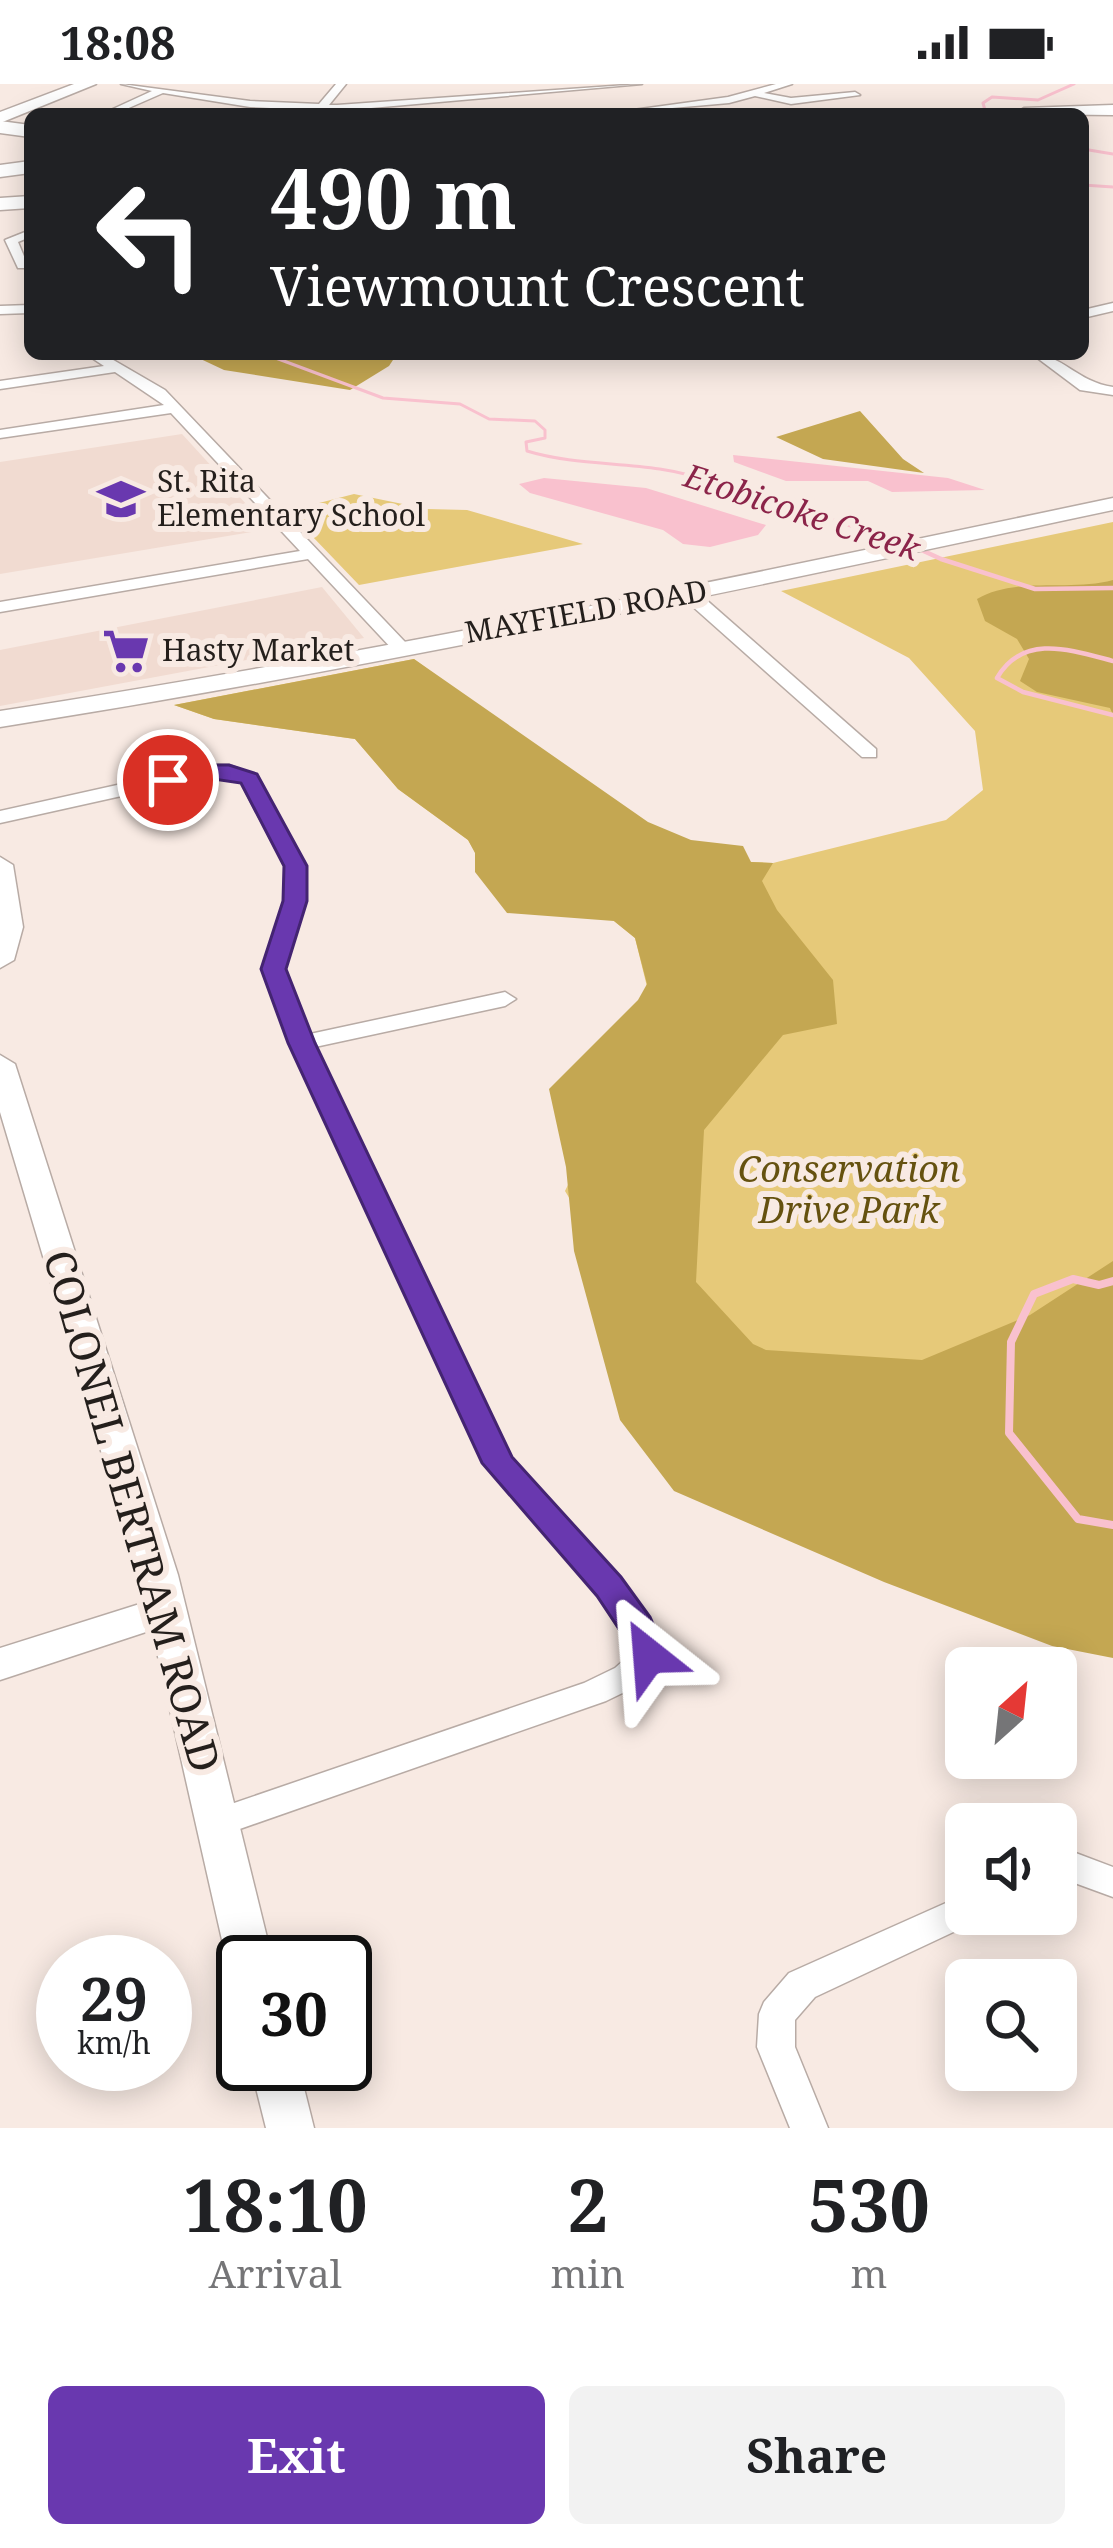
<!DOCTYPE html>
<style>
body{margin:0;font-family:"Noto Serif",serif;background:#f2f2f2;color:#202124;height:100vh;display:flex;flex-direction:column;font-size:45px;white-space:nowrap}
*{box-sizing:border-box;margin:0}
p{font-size:39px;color:#757577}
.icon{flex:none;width:66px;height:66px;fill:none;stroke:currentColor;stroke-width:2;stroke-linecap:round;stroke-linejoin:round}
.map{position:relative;height:2044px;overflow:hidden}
.drawer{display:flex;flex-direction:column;background:#fff;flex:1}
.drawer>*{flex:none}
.guide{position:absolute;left:24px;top:24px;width:1065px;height:252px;border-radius:18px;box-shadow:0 6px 30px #0003;background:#202124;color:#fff;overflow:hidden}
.needle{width:78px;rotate:27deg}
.tools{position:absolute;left:945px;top:1563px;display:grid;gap:24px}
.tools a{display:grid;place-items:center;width:132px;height:132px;border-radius:18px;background:#fff;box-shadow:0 6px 30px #0003;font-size:60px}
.speed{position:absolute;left:36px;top:1851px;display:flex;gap:24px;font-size:60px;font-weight:700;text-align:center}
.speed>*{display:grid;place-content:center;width:156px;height:156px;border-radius:50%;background:#fff;box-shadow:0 6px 30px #0003;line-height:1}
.speed small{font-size:30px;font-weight:400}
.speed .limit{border:6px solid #111;border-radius:18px;background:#fff;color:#111}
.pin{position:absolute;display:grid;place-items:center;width:102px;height:102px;color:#fff;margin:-51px;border:6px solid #fff;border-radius:50%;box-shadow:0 3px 12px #0007}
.me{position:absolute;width:132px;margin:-66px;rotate:332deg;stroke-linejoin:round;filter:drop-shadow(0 0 9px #0008)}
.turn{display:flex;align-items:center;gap:42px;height:252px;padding:0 48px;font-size:54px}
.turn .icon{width:156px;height:156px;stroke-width:2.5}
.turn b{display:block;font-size:84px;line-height:102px}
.eta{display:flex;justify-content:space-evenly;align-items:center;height:204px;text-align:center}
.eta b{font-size:72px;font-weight:700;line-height:84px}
.action{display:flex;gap:24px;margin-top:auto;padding:24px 48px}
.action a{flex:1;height:138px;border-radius:18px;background:#6938af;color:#fff;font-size:48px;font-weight:700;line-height:138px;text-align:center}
.action a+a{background:#f2f2f2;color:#202124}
.status{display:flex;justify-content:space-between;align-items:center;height:84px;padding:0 60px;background:#fff;direction:ltr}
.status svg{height:33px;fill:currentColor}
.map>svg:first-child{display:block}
</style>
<div class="status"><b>18:08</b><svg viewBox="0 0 49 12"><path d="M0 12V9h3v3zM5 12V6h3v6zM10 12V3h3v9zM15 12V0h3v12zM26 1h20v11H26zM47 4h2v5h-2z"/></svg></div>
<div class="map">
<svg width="1113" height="2044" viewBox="0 0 1113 2044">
<rect width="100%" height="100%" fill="#f8eae3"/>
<g fill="#f1dbd1">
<polygon points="182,350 269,445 0,490 0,378"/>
<polygon points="322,503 364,554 0,622 0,566"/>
</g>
<g fill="#e6c979">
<polygon points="354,410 427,425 467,426 583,460 359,501 288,427"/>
<polygon points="1113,438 1113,1545 772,1447 565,1107 653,927 635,854 589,817 488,790 468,756 398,705 355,655 214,635 174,621 414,575 685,775 773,779 946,736 983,706 975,647 909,574 781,507"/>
</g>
<g fill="#c4a752">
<polygon points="190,270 397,270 389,282 350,306 224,286"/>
<polygon points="860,327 903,375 924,389 823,375 776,353"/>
<path d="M1113 496V631L1110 624 1037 608 1020 597 1029 575 1017 555 985 537 977 515C1016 492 1069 508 1113 496Z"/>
<polygon points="414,575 648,738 691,756 743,762 751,778 773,779 762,797 777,826 833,896 837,940 783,951 704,1046 696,1198 753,1260 766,1266 922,1276 1030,1231 1113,1177 1113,1574 1052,1562 884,1498 674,1407 620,1336 574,1167 566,1083 549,1005 638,916 647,900 635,854 614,837 507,829 475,788 475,769 468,756 398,705 355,655 214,635 174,621"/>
</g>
<g fill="#f9c1ce">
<polygon points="733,371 948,394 985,406 892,408 868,397 786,397 734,378"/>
<polygon points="544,394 646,404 766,441 758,451 710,463 683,460 663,446 530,409 519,400"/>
</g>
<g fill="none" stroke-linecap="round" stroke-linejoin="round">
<g stroke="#f9c1ce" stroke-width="3">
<polyline points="986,30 983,19 992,13 1038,16 1074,0"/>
<polyline points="1083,65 1113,70"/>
<polyline points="1083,101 1113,103"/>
<path d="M265 270 383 314 460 320 489 335 535 337 545 346V354L526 358 527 367C586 385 649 375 707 397"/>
</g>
<g stroke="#f9c1ce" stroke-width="4.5">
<polyline points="699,394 761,418 889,451 941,475 1035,505 1113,504"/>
<path d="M1113 577C1071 566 1023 549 997 594L1023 608 1113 631"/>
</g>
<polyline stroke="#f9c1ce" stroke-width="8" points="1113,1197 1099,1201 1073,1195 1034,1210 1011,1258 1009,1349 1078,1435 1113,1441"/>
<defs>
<g id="minor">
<polygon points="121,0 250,17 319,20 336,0 346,0 329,21 337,21 642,0 337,27 250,23 163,9 115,30 102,30 152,7"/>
<polygon points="776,0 792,0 764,9 791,14 855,8 860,11 791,20 755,12 729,19 604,30 728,13"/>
<polygon points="30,146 30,153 18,158 26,177 30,176 30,184 18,184 5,156"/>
<polygon points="1113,219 1113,227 1083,234 1083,226"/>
<polygon points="30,221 30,229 0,230 0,222"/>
<polygon points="86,270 103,270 165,306 406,559 406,567 394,567 308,475 0,528 0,518 300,467 171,329 0,354 0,346 164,321 115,288 0,305 0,297 104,282"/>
<path d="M1032 270C1062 270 1077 298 1113 303V311L1080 306Z"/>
<polygon points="683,506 695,506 876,665 876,673 862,673 683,514"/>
<polygon points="207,681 229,681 256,691 305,782 306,817 284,885 310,950 505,908 516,915 505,922 315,963 510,1373 620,1495 659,1554 665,1572 637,1602 606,1617 217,1753 205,1749 200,1739 205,1729 584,1599 615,1584 633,1568 598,1511 483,1379 290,959 262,885 284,817 285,782 241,699 226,693 207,693 0,739 0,727"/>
<polygon points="1073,1768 1113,1783 1113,1813 1072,1798 1056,1802 1056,1772"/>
<polygon points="966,1810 966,1830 981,1830 979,1836 815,1913 795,1936 795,1963 828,2044 790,2044 757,1963 759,1930 764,1918 789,1889"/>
</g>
<g id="tertiary">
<polygon points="0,773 13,781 23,843 14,876 0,884"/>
<polygon points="0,971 15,980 178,1491 273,1878 243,1878 243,1896 234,1892 227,1878 152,1546 0,1596 0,1564 146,1518 0,1028"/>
<polygon points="250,1980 298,1980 314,2044 266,2044"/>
</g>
<path id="secondary" d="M1113 414V426C743 505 374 584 0 643V627C373 570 743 492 1113 414Z"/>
<polygon id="primary" points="74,0 96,0 0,39 0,28"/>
<g id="motorway">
<polygon points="1113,21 1113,31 1015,30 1024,24"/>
<polygon points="0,37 30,41 30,53 0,49"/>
<polygon points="30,77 30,89 0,93 0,81"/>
<polygon points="30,112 30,124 0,126 0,114"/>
</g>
</defs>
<use href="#minor" stroke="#b8aba5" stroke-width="3"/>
<use href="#tertiary" stroke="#b8aba5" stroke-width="3"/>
<use href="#secondary" stroke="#b8aba5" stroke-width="3"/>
<use href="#primary" stroke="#b8aba5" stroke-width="3"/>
<use href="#motorway" stroke="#b8aba5" stroke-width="3"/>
<use href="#minor" fill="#fff" fill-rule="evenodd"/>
<use href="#tertiary" fill="#fff" fill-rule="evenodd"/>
<use href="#secondary" fill="#fff" fill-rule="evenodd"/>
<use href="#primary" fill="#fff" fill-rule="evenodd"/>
<use href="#motorway" fill="#fff" fill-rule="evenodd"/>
</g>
<polygon fill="#6938af" stroke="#442472" stroke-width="3" points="207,681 229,681 257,690 307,782 307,817 286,885 315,959 512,1373 621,1493 650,1533 667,1572 662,1582 649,1586 636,1582 621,1548 597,1512 482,1379 288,959 261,885 283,817 284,782 241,699 207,694 168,702 157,696"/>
<defs>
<symbol id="school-bare" viewBox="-9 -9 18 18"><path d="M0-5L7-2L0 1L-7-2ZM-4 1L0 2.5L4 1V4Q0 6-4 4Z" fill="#6938af" stroke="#f8eae3" stroke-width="2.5" paint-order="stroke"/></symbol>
<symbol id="supermarket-bare" viewBox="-9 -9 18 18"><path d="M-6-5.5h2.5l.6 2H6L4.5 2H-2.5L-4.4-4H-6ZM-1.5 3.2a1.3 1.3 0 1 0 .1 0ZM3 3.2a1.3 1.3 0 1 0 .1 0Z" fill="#6938af" stroke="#f8eae3" stroke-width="2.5" paint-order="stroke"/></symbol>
</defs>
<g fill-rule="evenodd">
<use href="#school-bare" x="88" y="382" width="66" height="66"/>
<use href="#supermarket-bare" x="93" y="534" width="66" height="66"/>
</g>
<g text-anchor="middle" stroke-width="12" stroke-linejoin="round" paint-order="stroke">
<g font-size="30" fill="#241f1c" stroke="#f8eae3" text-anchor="start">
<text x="157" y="408">St. Rita<tspan x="157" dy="34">Elementary School</tspan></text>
<text x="162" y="577">Hasty Market</text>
</g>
<g font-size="30" fill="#241f1c" stroke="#f8eae3">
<text transform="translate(586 528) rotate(-10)" y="10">MAYFIELD ROAD</text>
</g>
<g font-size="33" font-style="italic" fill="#8b2449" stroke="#f8eae3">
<text transform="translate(802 428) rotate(18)" y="12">Etobicoke Creek</text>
</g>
<g font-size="36" font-style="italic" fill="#65510f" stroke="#f8eae3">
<text x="849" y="1098">Conservation<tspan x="849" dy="41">Drive Park</tspan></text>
</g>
<g font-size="42" fill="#241f1c" stroke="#f8eae3">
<text transform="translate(132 1427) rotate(74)" y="15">COLONEL BERTRAM ROAD</text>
</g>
</g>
</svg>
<div class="tools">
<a><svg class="needle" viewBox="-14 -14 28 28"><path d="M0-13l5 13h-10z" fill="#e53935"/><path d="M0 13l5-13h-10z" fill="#757577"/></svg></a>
<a><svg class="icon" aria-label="sound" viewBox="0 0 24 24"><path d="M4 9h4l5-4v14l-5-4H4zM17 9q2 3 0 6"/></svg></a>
<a><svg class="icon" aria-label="search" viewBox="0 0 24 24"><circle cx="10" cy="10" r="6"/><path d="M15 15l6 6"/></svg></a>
</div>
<div class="speed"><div>29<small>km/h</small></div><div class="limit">30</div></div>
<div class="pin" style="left:168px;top:696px;background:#d93025"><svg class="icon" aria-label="arrive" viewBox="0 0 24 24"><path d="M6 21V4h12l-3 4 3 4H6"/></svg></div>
<svg class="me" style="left:649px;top:1572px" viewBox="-20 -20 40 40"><path d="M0-17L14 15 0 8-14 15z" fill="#6938af" stroke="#fff" stroke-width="4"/></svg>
<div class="guide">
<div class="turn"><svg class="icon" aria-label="left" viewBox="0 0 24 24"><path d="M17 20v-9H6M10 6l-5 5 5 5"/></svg><div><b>490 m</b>Viewmount Crescent</div></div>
</div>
</div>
<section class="drawer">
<div class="eta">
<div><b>18:10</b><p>Arrival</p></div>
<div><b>2</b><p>min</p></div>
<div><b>530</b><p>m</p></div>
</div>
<div class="action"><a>Exit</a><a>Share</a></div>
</section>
